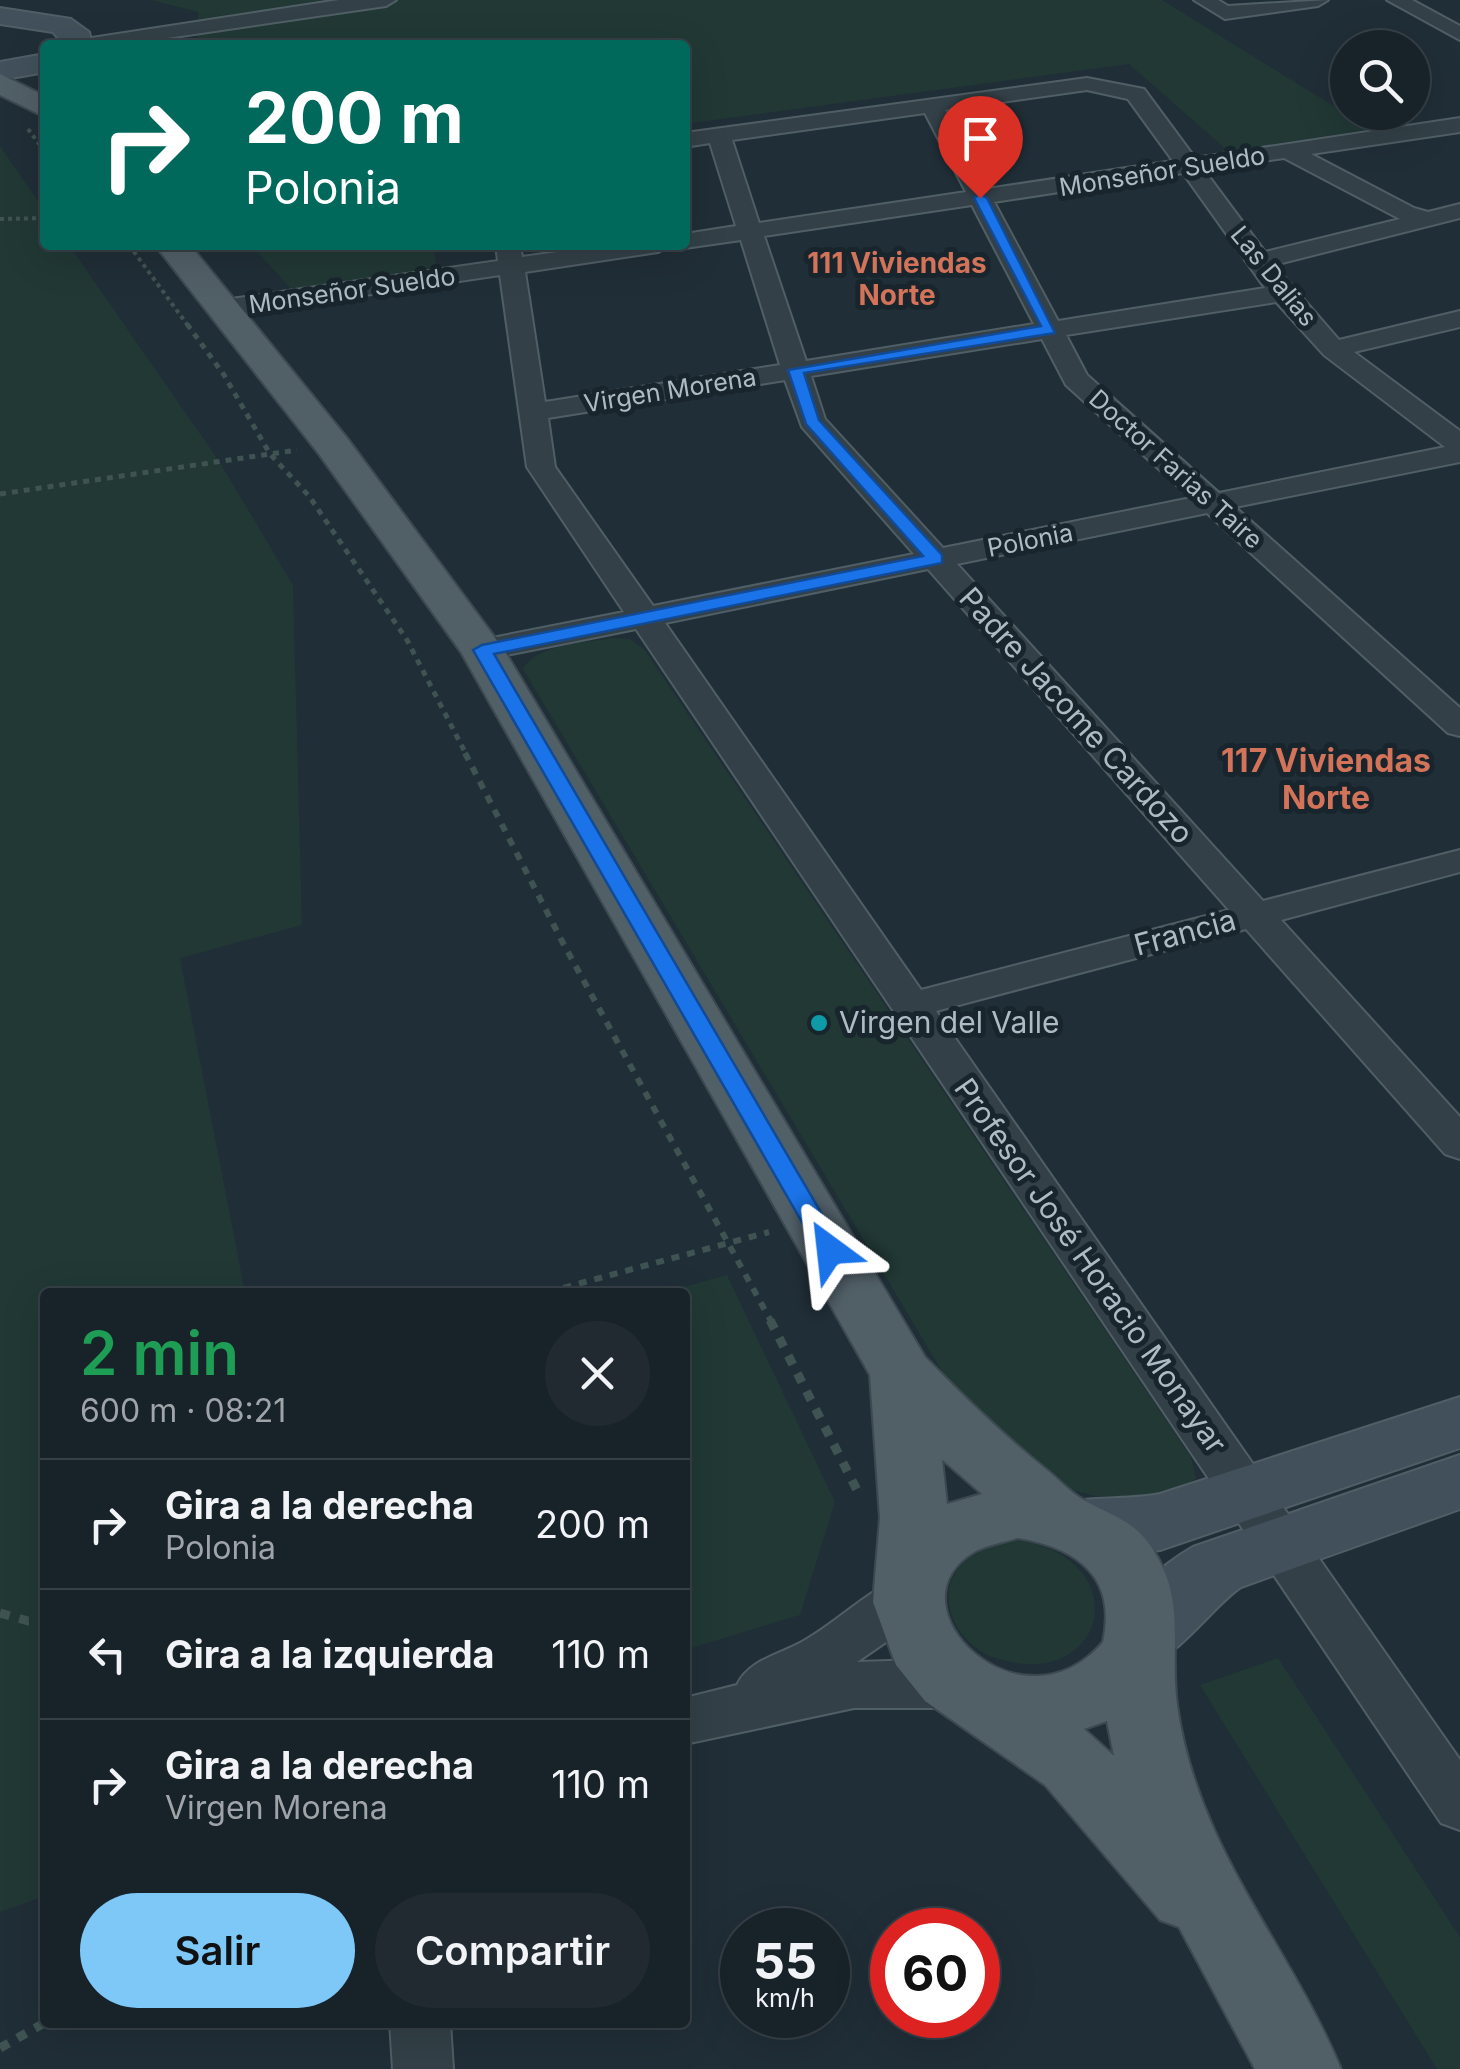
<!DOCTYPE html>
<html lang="es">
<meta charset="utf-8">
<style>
body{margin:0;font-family:Inter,sans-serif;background:#212a31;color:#f1f3f6;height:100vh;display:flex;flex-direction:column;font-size:38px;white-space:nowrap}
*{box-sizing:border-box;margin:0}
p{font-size:32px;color:#9fa4a8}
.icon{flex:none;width:55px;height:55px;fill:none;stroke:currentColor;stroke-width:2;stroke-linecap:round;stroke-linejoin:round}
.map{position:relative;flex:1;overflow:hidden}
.drawer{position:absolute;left:40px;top:1288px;width:650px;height:740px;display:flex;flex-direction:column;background:#182229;border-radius:10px;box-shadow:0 10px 40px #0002,0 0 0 2px #363f46}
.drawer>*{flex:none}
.hud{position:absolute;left:40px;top:40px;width:650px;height:210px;border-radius:10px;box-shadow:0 10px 40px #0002,0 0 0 2px #363f46;background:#00695c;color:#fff;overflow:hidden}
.buttons{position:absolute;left:1330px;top:30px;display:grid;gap:20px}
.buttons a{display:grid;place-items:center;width:100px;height:100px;border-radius:50%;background:#182229;box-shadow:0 10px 40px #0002,0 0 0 2px #363f46;font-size:50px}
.speed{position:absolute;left:720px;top:1908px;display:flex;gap:20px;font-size:50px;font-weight:700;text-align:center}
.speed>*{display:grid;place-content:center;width:130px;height:130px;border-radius:50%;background:#182229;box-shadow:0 10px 40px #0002,0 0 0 2px #363f46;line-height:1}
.speed small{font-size:25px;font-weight:400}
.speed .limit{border:15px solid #d22;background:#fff;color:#111}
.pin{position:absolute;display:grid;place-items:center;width:85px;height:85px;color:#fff;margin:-102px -42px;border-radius:50% 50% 50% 0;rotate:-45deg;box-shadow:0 0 10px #0007}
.pin .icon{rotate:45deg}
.me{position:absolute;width:110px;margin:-55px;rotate:330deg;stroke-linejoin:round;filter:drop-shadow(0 0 8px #0008)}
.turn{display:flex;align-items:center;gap:35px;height:210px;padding:0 40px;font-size:45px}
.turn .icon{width:130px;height:130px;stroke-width:2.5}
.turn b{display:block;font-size:70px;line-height:85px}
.round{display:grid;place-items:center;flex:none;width:105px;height:105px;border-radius:52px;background:#212a31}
.summary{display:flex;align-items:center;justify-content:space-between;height:170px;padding:0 40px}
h1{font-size:60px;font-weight:600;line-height:75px;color:#1e9e55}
.action{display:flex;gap:20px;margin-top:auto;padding:20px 40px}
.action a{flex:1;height:115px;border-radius:60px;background:#7ec8f8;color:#111;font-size:40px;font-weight:600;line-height:115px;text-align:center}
.action a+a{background:#212a31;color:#f1f3f6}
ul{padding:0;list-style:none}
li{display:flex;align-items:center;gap:30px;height:130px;padding:0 40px;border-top:2px solid #363f46}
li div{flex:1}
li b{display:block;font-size:38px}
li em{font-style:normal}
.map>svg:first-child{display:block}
</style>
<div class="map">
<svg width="1460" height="2069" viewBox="0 0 1460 2069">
<rect width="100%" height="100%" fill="#202e37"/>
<g fill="#213835">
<polygon points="151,0 1162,0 1371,129 1228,151 1129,64 685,124 685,45 197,45 198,12"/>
<polygon points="0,146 45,211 45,245 69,245 219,461 293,585 302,925 180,958 245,1292 45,1292 45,1896 0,1912"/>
<polygon points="251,245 433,245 437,269 292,290"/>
<path d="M612 638 630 639 644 649 1191 1457 1196 1478C1155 1517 1078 1497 1032 1473 1009 1461 987 1433 968 1415L523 669C536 644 586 643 612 638Z"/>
<polygon points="727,1275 835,1502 800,1615 685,1650 685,1292 665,1292"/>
<path d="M1016 1540C1138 1557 1108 1692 999 1659 980 1654 962 1639 954 1621 933 1573 975 1546 1016 1540Z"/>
<polygon points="1278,1658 1460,1937 1460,2069 1437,2069 1200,1685"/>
</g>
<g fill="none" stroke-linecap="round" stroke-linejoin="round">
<defs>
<g id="minor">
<polygon points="339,0 396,0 386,6 120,45 75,45 85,39"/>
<polygon points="1194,0 1218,0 1228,6 1328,0 1318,6 1225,19"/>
<polygon points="1387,0 1412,0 1460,26 1460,40"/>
<path d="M1087 78 1144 89 1195 158 1460 118V132L1311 154 1414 208 1428 212 1460 204V218L1274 265 1339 340 1460 311V327L1354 352 1460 431V462L1235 507 1460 708V736L1448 733 1207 513 957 564 1263 901 1460 850V872L1281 920 1460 1117V1159L1445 1154 1246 929 936 1011 1460 1760V1830L1441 1823 636 629 482 660 466 650 482 640 624 612 527 467 500 275 224 316 211 308 224 300 498 261 496 245H520L522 257 607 245H670L658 252 525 272 545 402 780 365 741 240 685 248 675 245H685V234L736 226 710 143 685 147V133ZM1087 90 1128 99 1173 161 987 189 945 110ZM925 113 966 192 759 223 732 140ZM1284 158 1398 218 1400 219 1265 252 1204 170ZM1183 173 1265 288 1058 321 994 202ZM972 205 1034 324 806 361 764 236ZM1276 302 1324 355 1445 447 1219 493 1087 375 1066 335ZM1042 339 1066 385 1191 498 943 548 825 419 811 376ZM785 380 802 427 914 554 653 606 555 467 548 418ZM928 569 1229 910 921 990 665 623Z"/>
<path d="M907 1575 925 1581 932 1596 925 1611 909 1626 857 1662 922 1660 976 1669 983 1685 976 1701 957 1708H854L685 1744V1698L737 1685C748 1661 777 1655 800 1643 837 1623 869 1588 907 1575Z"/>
<polygon points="390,2022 450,2022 453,2069 393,2069"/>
</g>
<g id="secondary">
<polygon points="0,8 71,19 89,32 92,45 64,45 53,32 0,24"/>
<polygon points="45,54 45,72 0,80 0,62"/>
<path d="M1460 1397V1448L1160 1550C1122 1557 1091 1558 1054 1546L1044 1526 1054 1506C1088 1495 1124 1501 1160 1494Z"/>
<path d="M1460 1455V1509L1241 1587C1214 1604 1171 1667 1141 1664 1134 1664 1125 1659 1118 1656L1107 1635C1125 1599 1158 1567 1193 1547Z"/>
</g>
<g id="primary">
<polygon points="0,74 45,96 45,117 0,95"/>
<path d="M155 245H190L347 438 504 650 925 1357C964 1397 1003 1435 1047 1470 1058 1479 1070 1492 1082 1499 1107 1514 1131 1518 1150 1545 1188 1600 1169 1644 1177 1705 1197 1849 1288 1942 1341 2069H1255L1179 1927 1160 1920 1045 1785 925 1701 896 1665 873 1602 880 1518 870 1375 461 652 319 454ZM942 1460 944 1461 982 1494 947 1504ZM1018 1538C1078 1548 1117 1577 1103 1642 1021 1738 885 1606 974 1552 986 1545 1005 1542 1018 1538ZM1107 1721 1114 1756 1084 1729Z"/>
</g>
</defs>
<use href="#minor" stroke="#505e65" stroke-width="4"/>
<use href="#secondary" stroke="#505e65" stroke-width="4"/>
<use href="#primary" stroke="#3c4951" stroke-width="4"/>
<g stroke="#3f5452" stroke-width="4" stroke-dasharray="4 4" stroke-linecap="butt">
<polyline points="28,129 45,152"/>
<polyline points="0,219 45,218"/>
<polyline points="129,245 189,327"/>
</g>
<g stroke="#3f5452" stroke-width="5" stroke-dasharray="6 6" stroke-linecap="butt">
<polyline points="187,324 224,375 270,454 309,496 407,640 467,756"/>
<polyline points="0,494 297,450"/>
</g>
<g stroke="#3f5452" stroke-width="6" stroke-dasharray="8 8" stroke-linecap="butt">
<polyline points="465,753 563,943 772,1323"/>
<polyline points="548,1292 769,1232"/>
</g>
<g stroke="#3f5452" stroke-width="9" stroke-dasharray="10 10" stroke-linecap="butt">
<polyline points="770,1320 858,1492"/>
<polyline points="0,1613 28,1621 45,1620"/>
<polyline points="0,2048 46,2022"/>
</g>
<use href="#minor" fill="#334047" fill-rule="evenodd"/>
<use href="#secondary" fill="#41505a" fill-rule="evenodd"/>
<use href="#primary" fill="#515f67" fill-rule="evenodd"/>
</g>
<polygon fill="#1a73e8" stroke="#114b97" stroke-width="2.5" points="980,194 987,198 1055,333 804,373 819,420 942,555 942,563 494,654 843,1250 830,1260 822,1257 473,650 482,645 923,556 806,424 788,370 1041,326 974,198"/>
<circle fill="#0f9aa8" stroke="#19252c" stroke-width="4" cx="819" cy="1023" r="10"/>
<g text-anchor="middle" stroke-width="10" stroke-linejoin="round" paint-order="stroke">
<g font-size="25" fill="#adbbc4" stroke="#19252c">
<text transform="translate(1162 171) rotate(-9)" y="9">Monseñor Sueldo</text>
<text transform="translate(1274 276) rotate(51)" y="9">Las Dalias</text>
<text transform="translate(352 290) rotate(-8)" y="9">Monseñor Sueldo</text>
<text transform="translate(670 390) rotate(-9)" y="9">Virgen Morena</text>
<text transform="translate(1176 469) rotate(42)" y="9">Doctor Farias Taire</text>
<text transform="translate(1030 540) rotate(-11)" y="9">Polonia</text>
</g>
<g font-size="28" font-weight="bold" fill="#d37359" stroke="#19252c">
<text x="897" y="273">111 Viviendas<tspan x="897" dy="32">Norte</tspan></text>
</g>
<g font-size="30" fill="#adbbc4" stroke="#19252c">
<text transform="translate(1076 716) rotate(48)" y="10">Padre Jacome Cardozo</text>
<text transform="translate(1185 933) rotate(-15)" y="10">Francia</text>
<text transform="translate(1090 1266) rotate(55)" y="10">Profesor José Horacio Monayar</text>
</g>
<g font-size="30" fill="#adbbc4" stroke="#19252c" text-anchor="start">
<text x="839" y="1033">Virgen del Valle</text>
</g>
<g font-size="32" font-weight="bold" fill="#d37359" stroke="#19252c">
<text x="1326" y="772">117 Viviendas<tspan x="1326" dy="37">Norte</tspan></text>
</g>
</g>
</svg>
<div class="buttons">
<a><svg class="icon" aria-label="search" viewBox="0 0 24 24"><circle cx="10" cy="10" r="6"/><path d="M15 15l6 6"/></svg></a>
</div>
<div class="speed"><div>55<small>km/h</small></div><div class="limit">60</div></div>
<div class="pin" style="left:980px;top:198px;background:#d93025"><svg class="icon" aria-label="arrive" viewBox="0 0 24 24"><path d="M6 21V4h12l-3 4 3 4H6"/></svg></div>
<svg class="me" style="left:830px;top:1250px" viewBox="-20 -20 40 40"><path d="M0-17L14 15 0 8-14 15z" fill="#1a73e8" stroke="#fff" stroke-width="4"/></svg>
<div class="hud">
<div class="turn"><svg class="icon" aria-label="right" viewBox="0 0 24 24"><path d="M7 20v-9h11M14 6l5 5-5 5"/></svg><div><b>200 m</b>Polonia</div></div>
</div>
<section class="drawer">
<div class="summary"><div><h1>2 min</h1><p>600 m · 08:21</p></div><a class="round"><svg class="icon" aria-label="close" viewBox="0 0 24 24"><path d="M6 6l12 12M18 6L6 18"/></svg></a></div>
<ul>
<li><svg class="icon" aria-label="right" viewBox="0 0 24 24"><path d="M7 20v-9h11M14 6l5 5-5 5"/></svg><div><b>Gira a la derecha</b><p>Polonia</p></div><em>200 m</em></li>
<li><svg class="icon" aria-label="left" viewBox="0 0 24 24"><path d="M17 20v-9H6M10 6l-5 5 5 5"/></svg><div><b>Gira a la izquierda</b></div><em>110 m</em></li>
<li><svg class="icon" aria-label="right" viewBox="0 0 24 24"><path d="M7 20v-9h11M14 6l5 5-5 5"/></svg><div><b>Gira a la derecha</b><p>Virgen Morena</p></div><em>110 m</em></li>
</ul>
<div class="action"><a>Salir</a><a>Compartir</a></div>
</section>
</div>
